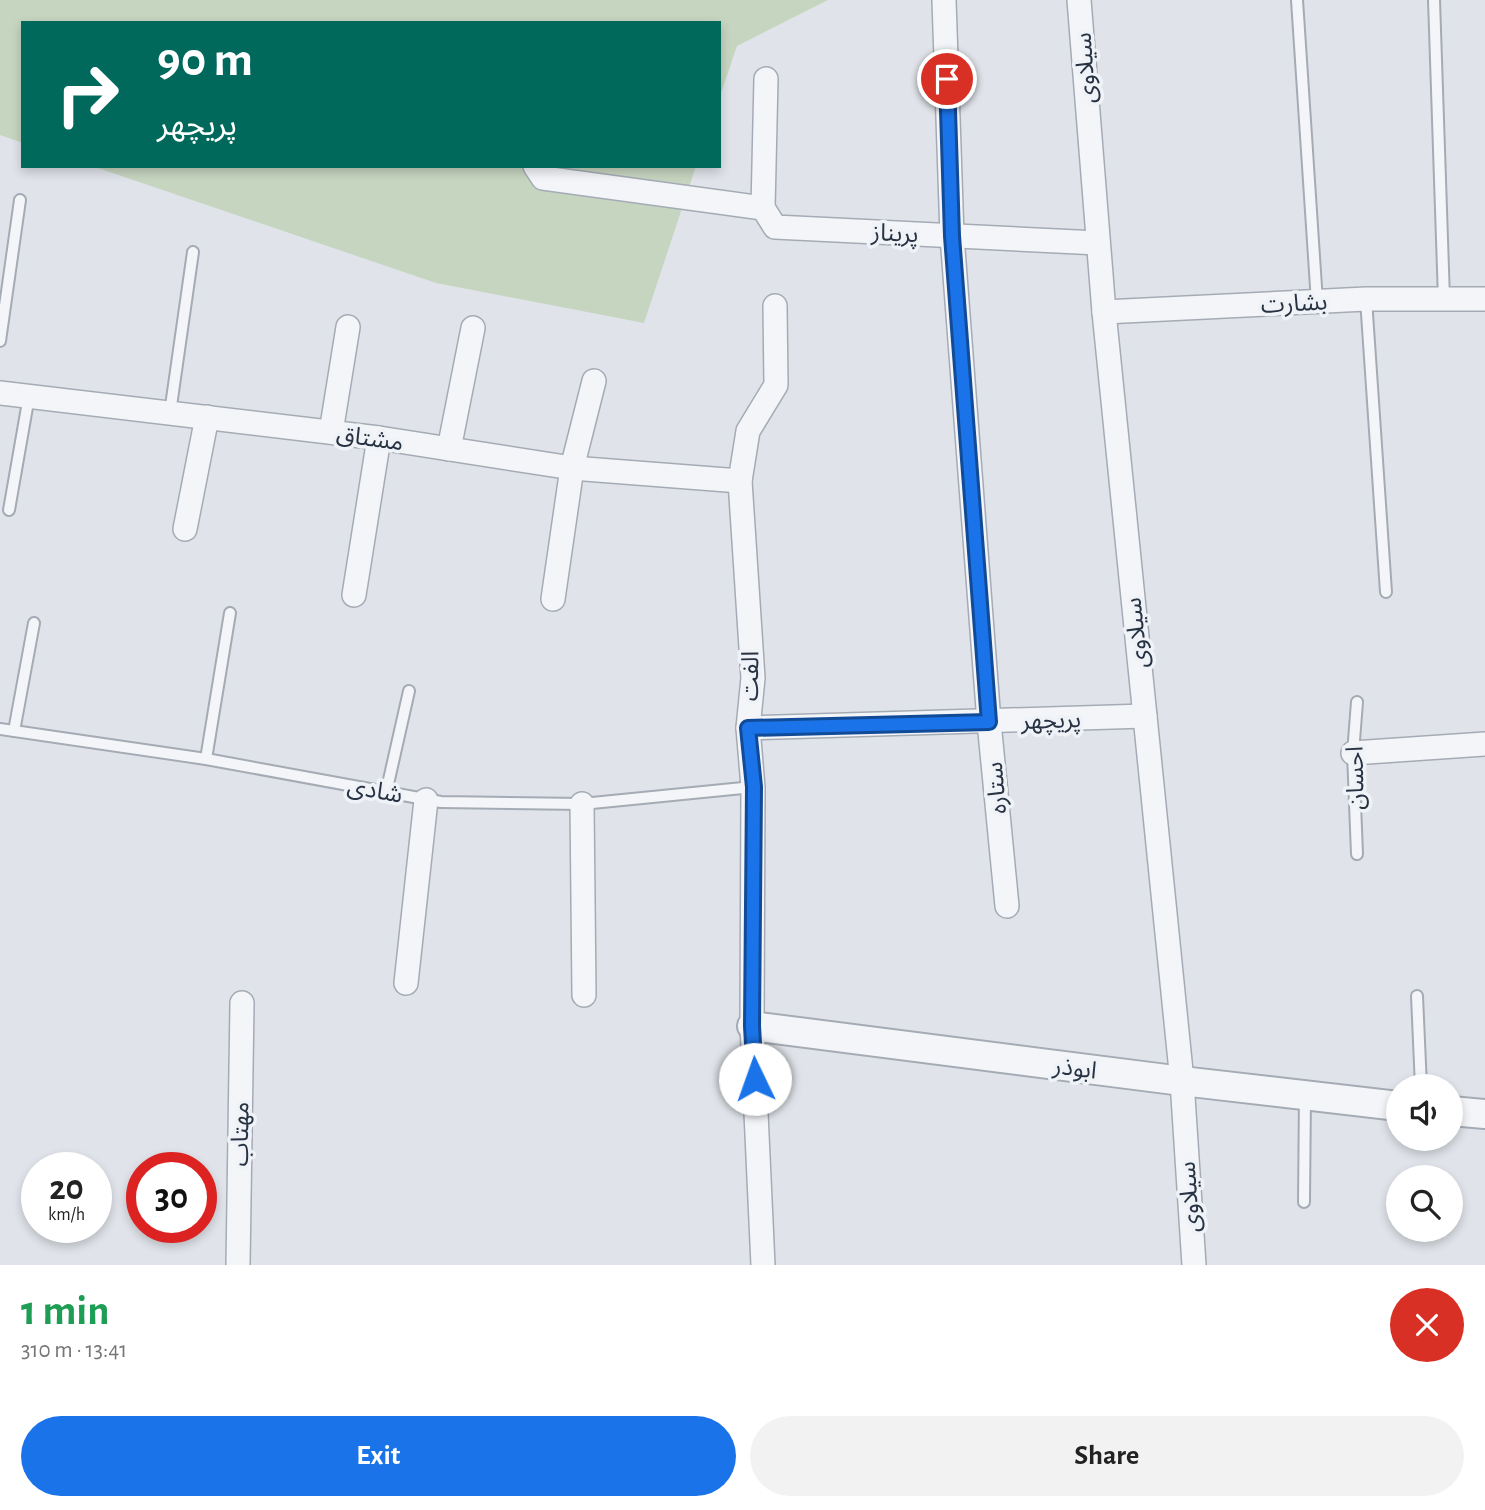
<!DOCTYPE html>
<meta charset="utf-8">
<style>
body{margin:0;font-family:"Alegreya Sans","Noto Sans Arabic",sans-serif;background:#f2f2f2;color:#222;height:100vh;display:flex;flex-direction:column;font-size:26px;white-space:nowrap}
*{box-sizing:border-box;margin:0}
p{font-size:23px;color:#767676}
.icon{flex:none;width:38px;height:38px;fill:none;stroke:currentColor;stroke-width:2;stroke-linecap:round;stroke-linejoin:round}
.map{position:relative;height:1265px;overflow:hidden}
.sheet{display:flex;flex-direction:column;background:#fff;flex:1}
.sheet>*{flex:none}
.banner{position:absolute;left:21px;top:21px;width:700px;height:147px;border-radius:0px;box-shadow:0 4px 10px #0003;background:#00695c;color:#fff;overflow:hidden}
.tools{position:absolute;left:1386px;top:1074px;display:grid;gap:14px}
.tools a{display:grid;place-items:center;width:77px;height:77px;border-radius:50%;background:#fff;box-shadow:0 4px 10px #0003;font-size:35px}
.speed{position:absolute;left:21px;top:1152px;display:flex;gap:14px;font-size:35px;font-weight:700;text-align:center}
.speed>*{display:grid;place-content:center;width:91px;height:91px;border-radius:50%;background:#fff;box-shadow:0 4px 10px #0003;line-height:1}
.speed small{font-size:18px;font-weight:400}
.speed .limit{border:10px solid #d22;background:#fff;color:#111}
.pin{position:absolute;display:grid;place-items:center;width:60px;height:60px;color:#fff;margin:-30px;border:4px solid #fff;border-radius:50%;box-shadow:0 2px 7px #0007}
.me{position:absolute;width:77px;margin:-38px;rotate:357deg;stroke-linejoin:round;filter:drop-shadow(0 0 5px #0008)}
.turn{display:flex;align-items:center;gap:24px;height:147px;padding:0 21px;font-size:32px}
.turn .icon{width:91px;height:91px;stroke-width:2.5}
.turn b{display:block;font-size:49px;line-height:60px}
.round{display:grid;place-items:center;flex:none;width:74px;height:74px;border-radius:37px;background:#f2f2f2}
.overview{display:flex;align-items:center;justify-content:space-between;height:119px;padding:0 21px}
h1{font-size:42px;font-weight:600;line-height:52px;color:#1e9e55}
.button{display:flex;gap:14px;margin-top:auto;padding:14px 21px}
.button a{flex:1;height:80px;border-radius:42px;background:#1a73e8;color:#fff;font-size:28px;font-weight:600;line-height:80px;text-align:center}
.button a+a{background:#f2f2f2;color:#222}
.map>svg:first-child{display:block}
</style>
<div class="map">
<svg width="1485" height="1265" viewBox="0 0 1485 1265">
<rect width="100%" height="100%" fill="#e0e4ea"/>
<g fill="#c6d5c0">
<polygon points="0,0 828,0 737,46 719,99 719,23 23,23 23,143 0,135"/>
<polygon points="92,166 696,166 644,323 436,283"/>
</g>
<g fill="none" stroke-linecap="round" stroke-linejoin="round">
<defs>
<g id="service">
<polyline points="1297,0 1317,302"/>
<polyline points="1434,0 1444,299"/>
<polyline points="1366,299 1386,592"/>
<polyline points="0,341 20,200"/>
<polyline points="170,413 193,252"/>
<polyline points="9,510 29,396"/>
<polyline points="1357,702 1353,753 1357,854"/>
<polyline points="0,729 206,759 441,802 582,804 753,787"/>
<polyline points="14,731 34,623"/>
<polyline points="206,759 230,613"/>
<polyline points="386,793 409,691"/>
<polyline points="1417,996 1421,1087"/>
<polyline points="1304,1202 1305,1095"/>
</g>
<g id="minor">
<polyline points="944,0 952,236 989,722 1007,906"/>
<polyline points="1079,0 1104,312 1182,1081 1194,1265"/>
<polyline points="535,166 543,178 763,208 775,227 1098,243"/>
<polyline points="763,208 766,79"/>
<polyline points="1104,312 1366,299 1485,299"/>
<polyline points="0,393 379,438 572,468 740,481"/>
<polyline points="331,432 348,327"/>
<polyline points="449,449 473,328"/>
<polyline points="185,529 207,417"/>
<polyline points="354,595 379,438"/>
<polyline points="553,599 572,468 594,381"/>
<polyline points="748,728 1145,716"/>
<polyline points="1353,753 1485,744"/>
<polyline points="582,804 584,995"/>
<polyline points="406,983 426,800"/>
<polyline points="238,1265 242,1003"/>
<polyline points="763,1265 752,1026 753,787 748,728 753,678 740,481 748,431 776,385 775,306"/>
</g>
<g id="tertiary">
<polyline points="752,1026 1182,1081 1398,1106"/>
<polyline points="1451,1111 1485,1114"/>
</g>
</defs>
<use href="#service" stroke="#a5abb5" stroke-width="14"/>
<use href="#minor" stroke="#a5abb5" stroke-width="26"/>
<use href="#tertiary" stroke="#a5abb5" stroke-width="32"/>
<use href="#service" stroke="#f3f5f8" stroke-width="10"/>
<use href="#minor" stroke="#f3f5f8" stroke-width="23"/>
<use href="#tertiary" stroke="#f3f5f8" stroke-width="28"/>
</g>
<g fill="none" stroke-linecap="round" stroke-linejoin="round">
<defs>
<polyline id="route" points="755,1079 752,1026 754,787 748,728 989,722 952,236 947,79"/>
</defs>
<use href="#route" stroke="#114b97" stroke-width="18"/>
<use href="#route" stroke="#1a73e8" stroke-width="12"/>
</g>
<g text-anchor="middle" stroke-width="7" stroke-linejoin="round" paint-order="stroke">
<g font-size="24" fill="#273243" stroke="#eff3f7">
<text transform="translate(1085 68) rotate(-94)" y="8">سیلاوی</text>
<text transform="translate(895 233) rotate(3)" y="8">پریناز</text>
<text transform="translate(1294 303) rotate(-3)" y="8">بشارت</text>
<text transform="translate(370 438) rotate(8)" y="8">مشتاق</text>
<text transform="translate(1136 633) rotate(-96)" y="8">سیلاوی</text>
<text transform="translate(750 676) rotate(-89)" y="8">الفت</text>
<text transform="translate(1051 720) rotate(-2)" y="8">پریچهر</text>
<text transform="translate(1355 778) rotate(-91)" y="8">احسان</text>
<text transform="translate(996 788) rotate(-95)" y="8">ستاره</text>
<text transform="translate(375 790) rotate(10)" y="8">شادی</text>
<text transform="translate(1075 1068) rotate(7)" y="8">ابوذر</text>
<text transform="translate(240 1134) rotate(-89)" y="8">مهتاب</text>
<text transform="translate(1189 1197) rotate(-94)" y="8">سیلاوی</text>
</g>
</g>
</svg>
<div class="tools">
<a><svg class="icon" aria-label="sound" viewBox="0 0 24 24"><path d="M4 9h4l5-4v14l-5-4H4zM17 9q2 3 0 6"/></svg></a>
<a><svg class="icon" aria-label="search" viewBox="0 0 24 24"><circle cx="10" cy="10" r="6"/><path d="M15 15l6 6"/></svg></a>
</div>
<div class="speed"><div>20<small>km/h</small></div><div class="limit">30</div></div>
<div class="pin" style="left:947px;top:79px;background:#d93025"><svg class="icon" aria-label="arrive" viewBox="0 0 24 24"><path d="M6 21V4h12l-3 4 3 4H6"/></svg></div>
<svg class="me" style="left:755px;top:1079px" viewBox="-20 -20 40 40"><circle r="19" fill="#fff"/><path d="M0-13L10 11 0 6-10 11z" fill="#1a73e8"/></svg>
<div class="banner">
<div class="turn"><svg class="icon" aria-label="right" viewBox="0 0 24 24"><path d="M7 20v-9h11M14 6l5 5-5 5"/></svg><div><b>90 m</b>پریچهر</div></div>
</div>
</div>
<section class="sheet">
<div class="overview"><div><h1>1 min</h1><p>310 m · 13:41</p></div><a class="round" style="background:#d93025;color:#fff"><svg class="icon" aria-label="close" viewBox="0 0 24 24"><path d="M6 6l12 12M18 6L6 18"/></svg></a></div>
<div class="button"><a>Exit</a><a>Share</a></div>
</section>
